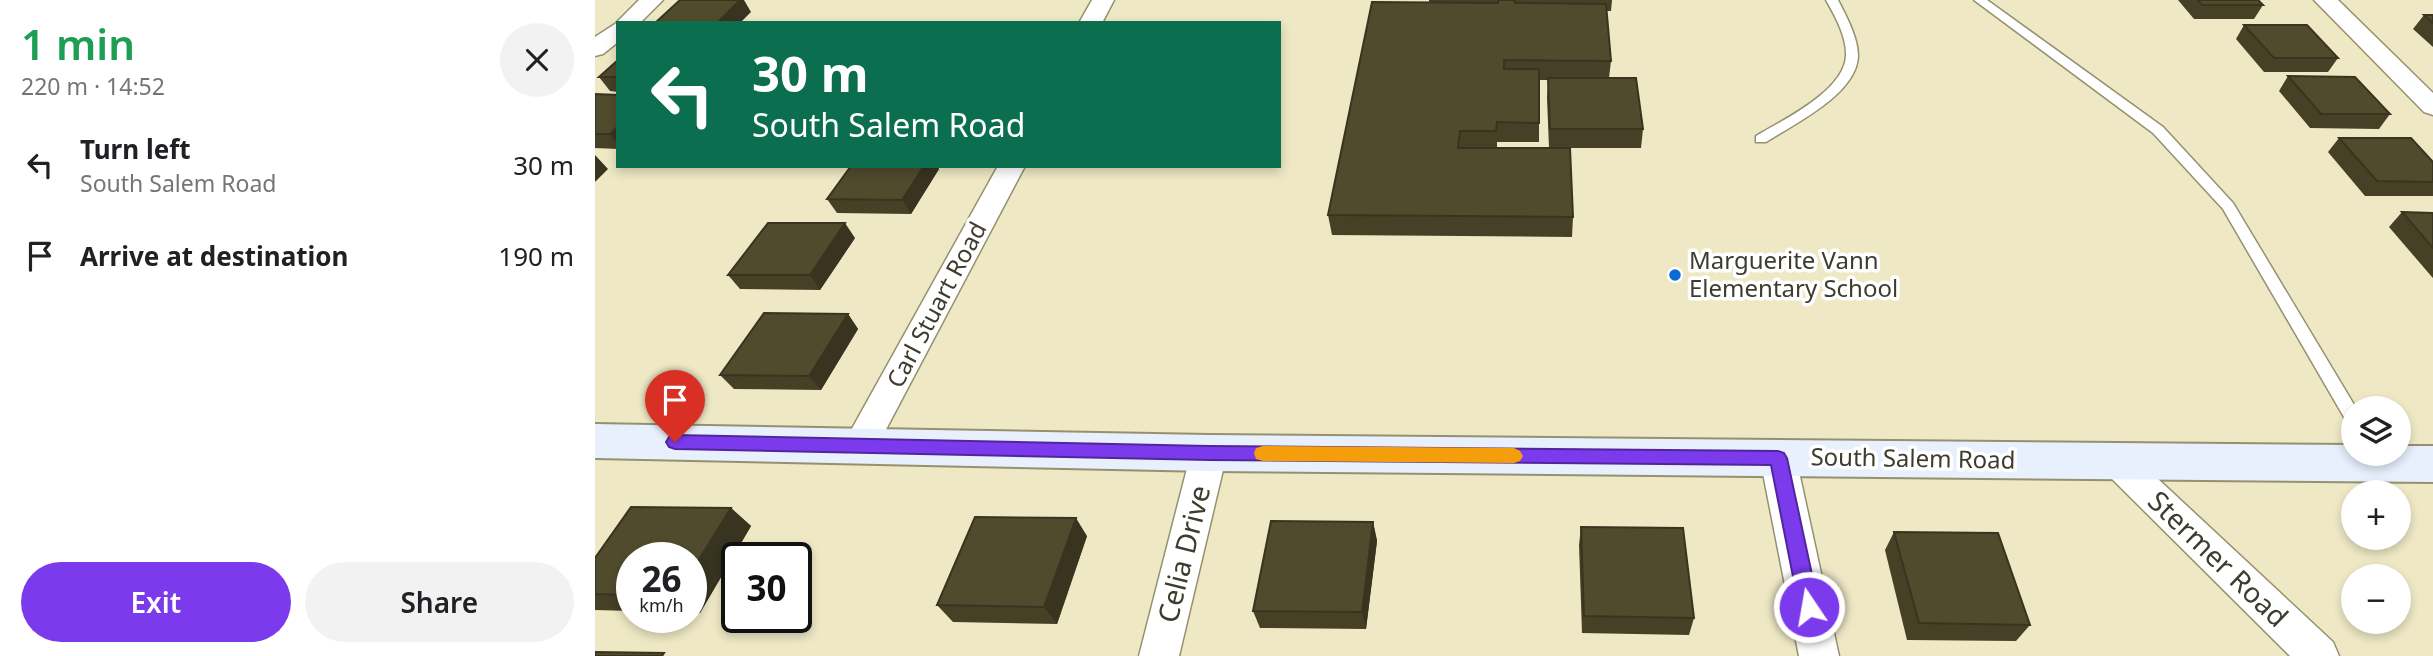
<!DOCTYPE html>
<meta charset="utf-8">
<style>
body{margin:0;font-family:"Noto Sans",sans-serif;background:#f2f2f2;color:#202124;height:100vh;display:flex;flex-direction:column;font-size:26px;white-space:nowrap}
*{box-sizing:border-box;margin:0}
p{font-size:23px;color:#757577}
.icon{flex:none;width:38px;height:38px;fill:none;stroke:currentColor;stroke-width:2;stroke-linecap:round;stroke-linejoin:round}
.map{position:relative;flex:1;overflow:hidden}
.panel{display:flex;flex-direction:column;background:#fff;width:595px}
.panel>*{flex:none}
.banner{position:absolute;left:21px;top:21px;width:665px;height:147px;border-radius:0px;box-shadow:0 4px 10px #0003;background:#0b6e4f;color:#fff;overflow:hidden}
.controls{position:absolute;left:1746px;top:396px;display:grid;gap:14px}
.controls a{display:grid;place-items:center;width:70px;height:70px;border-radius:50%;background:#fff;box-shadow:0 4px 10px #0003;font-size:35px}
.speed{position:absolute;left:21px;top:542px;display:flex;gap:14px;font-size:35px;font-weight:700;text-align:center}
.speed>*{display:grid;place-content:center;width:91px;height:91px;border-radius:50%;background:#fff;box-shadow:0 4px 10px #0003;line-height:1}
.speed small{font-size:18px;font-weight:400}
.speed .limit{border:4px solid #111;border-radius:10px;background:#fff;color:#111}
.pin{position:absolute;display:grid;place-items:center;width:60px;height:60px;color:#fff;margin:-72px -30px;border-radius:50% 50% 50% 0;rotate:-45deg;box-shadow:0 0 7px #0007}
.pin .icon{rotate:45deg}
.me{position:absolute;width:77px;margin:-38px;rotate:348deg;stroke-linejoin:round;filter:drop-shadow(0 0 5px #0008)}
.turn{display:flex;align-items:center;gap:24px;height:147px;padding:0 21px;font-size:32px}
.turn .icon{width:91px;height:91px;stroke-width:2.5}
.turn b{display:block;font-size:49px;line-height:60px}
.round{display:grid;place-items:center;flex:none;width:74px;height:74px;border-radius:37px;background:#f2f2f2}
.overview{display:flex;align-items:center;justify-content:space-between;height:119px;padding:0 21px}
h1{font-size:42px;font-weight:600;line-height:52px;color:#1e9e55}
.action{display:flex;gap:14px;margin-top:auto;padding:14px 21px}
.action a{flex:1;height:80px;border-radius:42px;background:#7c3aed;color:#fff;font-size:28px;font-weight:600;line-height:80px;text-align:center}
.action a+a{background:#f2f2f2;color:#202124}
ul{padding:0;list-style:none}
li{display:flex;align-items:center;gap:21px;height:91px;padding:0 21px}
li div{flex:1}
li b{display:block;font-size:26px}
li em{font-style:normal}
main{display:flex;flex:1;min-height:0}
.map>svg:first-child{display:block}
</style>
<main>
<section class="panel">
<div class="overview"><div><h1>1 min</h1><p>220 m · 14:52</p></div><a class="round"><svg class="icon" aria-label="close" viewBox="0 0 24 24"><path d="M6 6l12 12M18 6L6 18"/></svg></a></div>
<ul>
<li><svg class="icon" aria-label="left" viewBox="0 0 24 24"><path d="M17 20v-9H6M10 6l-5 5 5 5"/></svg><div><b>Turn left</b><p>South Salem Road</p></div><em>30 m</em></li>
<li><svg class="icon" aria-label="arrive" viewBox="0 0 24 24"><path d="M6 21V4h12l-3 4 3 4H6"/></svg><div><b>Arrive at destination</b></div><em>190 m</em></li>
</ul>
<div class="action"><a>Exit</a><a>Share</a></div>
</section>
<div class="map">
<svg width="1838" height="656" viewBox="0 0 1838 656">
<rect width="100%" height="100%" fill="#eee8c5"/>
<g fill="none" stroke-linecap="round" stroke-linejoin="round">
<defs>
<g id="service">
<path d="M1231 0H1243C1251 16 1263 37 1263 56 1262 94 1199 124 1171 142H1161V136C1188 120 1249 91 1251 56 1252 37 1240 16 1231 0Z"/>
<polygon points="1379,0 1392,0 1568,127 1638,203 1761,408 1759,408 1759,426 1753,424 1628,209 1558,133"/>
</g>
<g id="minor">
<polygon points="44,0 68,0 45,23 23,23 23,42 8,54 0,56 0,37 20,24"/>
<polygon points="497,0 519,0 507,23 484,23"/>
<polygon points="1719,0 1743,0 1838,93 1838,115 1829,112"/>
<polygon points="403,166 430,166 278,454 266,458 254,454 249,444 254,434"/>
<polygon points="614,439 626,443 632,453 584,656 544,656 596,453 602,443"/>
<polygon points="1183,443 1195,448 1201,458 1244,656 1204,656 1165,458 1171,448"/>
<polygon points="1521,446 1533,451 1738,642 1744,656 1695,656 1509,471 1503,461 1509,451"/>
</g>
<polygon id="secondary" points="0,424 614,435 1759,445 1759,453 1804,453 1804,446 1838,446 1838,482 614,471 0,458"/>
</defs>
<use href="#service" stroke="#95906f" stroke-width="3"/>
<use href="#minor" stroke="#95906f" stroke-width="3"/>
<use href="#secondary" stroke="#95906f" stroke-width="4"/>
<use href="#service" fill="#fff" fill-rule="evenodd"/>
<use href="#minor" fill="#fff" fill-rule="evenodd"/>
<use href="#secondary" fill="#e7f0fc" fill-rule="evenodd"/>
</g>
<g fill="#464027" fill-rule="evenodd">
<path d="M834 0H1017L1016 11H1011L1016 61 1014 78 1048 129 1046 148H969L978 217 977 237 737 235 733 215 834 2ZM944 80H953L952 98 954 148H902V142H944Z"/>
<polygon points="1583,0 1663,0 1668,5 1659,19 1599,19"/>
<polygon points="1829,15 1838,15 1838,47 1818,29"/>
<polygon points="1649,25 1743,58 1733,72 1669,72 1641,39"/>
<polygon points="23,60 23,92 15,91 4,77"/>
<polygon points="1693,76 1795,114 1784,129 1715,128 1684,91"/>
<polygon points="0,94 23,95 23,149 0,148"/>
<polygon points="1744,138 1838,162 1838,196 1770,196 1733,152"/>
<polygon points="256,166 342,166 344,169 316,214 242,213 232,199"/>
<polygon points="1807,212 1838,213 1838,278 1837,277 1794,227"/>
<polygon points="260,238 225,290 145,289 133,275"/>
<polygon points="253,314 263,329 226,390 139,389 125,375"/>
<polygon points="136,508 156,526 105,613 96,612 96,558 37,558 37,611 0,610 0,558"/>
<polygon points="778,522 782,541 771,629 665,628 658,611"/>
<polygon points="986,527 1099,618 1094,635 987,633 984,545"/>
<polygon points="1299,532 1435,625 1421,641 1312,640 1290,550"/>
<polygon points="492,536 462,624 358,622 342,605"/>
</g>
<g fill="#393420">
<polygon points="145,0 149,0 156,12 145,23 122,23"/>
<polygon points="23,126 23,144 15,134"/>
<polygon points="0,155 13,169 0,182"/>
<polygon points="329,166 342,166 344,169 316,214 307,200"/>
<polygon points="250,223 260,238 225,290 215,275"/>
<polygon points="253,314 263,329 226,390 214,376"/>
<polygon points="136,508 156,526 105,613 96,606 96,572"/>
<polygon points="481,518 492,536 462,624 449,607"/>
<polygon points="778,522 782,541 771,629 767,612"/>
</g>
<g fill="#514b2d" stroke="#393420" stroke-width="2">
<polygon points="85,0 145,0 122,23 60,23"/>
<polygon points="903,0 920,0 920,3 1011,4 1016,61 909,60 909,69 944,69 944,123 902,122 901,131 865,131 863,148 975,148 978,217 733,215 777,2 903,3"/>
<polygon points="1603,0 1663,0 1668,5 1607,5"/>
<polygon points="1829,15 1838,15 1838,23"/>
<polygon points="1649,25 1712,25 1743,58 1679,58"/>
<polygon points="23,60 23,77 4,77"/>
<polygon points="1693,76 1760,77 1795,114 1726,114"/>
<polygon points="953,78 1041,78 1048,129 955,129"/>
<polygon points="0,94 23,95 23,126 15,134 0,134"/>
<polygon points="1744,138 1816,138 1838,162 1838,182 1782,181"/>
<polygon points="256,166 329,166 307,200 232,199"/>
<polygon points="1807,212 1838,213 1838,248"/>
<polygon points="173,223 250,223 215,275 133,275"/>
<polygon points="169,313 253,314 214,376 125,375"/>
<polygon points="36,507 136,508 96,572 96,558 37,558 37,595 0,594 0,558"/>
<polygon points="380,517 481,518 449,607 342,605"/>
<polygon points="676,521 778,522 767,612 658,611"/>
<polygon points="986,527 1088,528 1099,618 989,616"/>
<polygon points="1299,532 1403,533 1435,625 1324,623"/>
<polygon points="0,652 69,653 67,656 0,656"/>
</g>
<polygon fill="#7c3aed" stroke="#51269a" stroke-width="2" points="80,435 614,446 1183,451 1189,453 1192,458 1224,607 1221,613 1214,616 1207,613 1204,607 1176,465 614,460 80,449 74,447 71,442 74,437"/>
<polygon fill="#f59e0b" points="668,446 919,448 925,451 928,456 925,461 919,463 668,461 661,459 659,453 661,448"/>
<circle fill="#0a6bd3" stroke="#fff" stroke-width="2.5" cx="1080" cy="275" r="7"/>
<g text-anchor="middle" stroke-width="7" stroke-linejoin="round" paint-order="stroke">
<g font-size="24" fill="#3e3c2e" stroke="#fff" text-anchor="start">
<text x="1094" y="269">Marguerite Vann<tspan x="1094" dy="28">Elementary School</tspan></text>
</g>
<g font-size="24" fill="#3e3c2e" stroke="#fff">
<text transform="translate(342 305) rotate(-62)" y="8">Carl Stuart Road</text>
<text transform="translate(1318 459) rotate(1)" y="8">South Salem Road</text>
</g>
<g font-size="28" fill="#3e3c2e" stroke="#fff">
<text transform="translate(589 554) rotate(-76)" y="10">Celia Drive</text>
<text transform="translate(1623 559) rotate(44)" y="10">Stermer Road</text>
</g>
</g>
</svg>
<div class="controls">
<a><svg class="icon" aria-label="layers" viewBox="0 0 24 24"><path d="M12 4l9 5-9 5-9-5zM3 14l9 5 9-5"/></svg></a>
<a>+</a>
<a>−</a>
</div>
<div class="speed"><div>26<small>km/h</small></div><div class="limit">30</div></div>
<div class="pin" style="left:80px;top:442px;background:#d93025"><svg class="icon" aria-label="arrive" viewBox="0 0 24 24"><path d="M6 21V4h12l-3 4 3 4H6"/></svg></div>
<svg class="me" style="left:1214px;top:607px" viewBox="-20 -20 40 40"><circle r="17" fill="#7c3aed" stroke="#fff" stroke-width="3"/><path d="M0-11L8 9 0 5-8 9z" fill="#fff"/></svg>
<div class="banner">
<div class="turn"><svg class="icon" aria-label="left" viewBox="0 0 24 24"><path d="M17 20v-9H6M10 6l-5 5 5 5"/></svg><div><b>30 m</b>South Salem Road</div></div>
</div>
</div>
</main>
